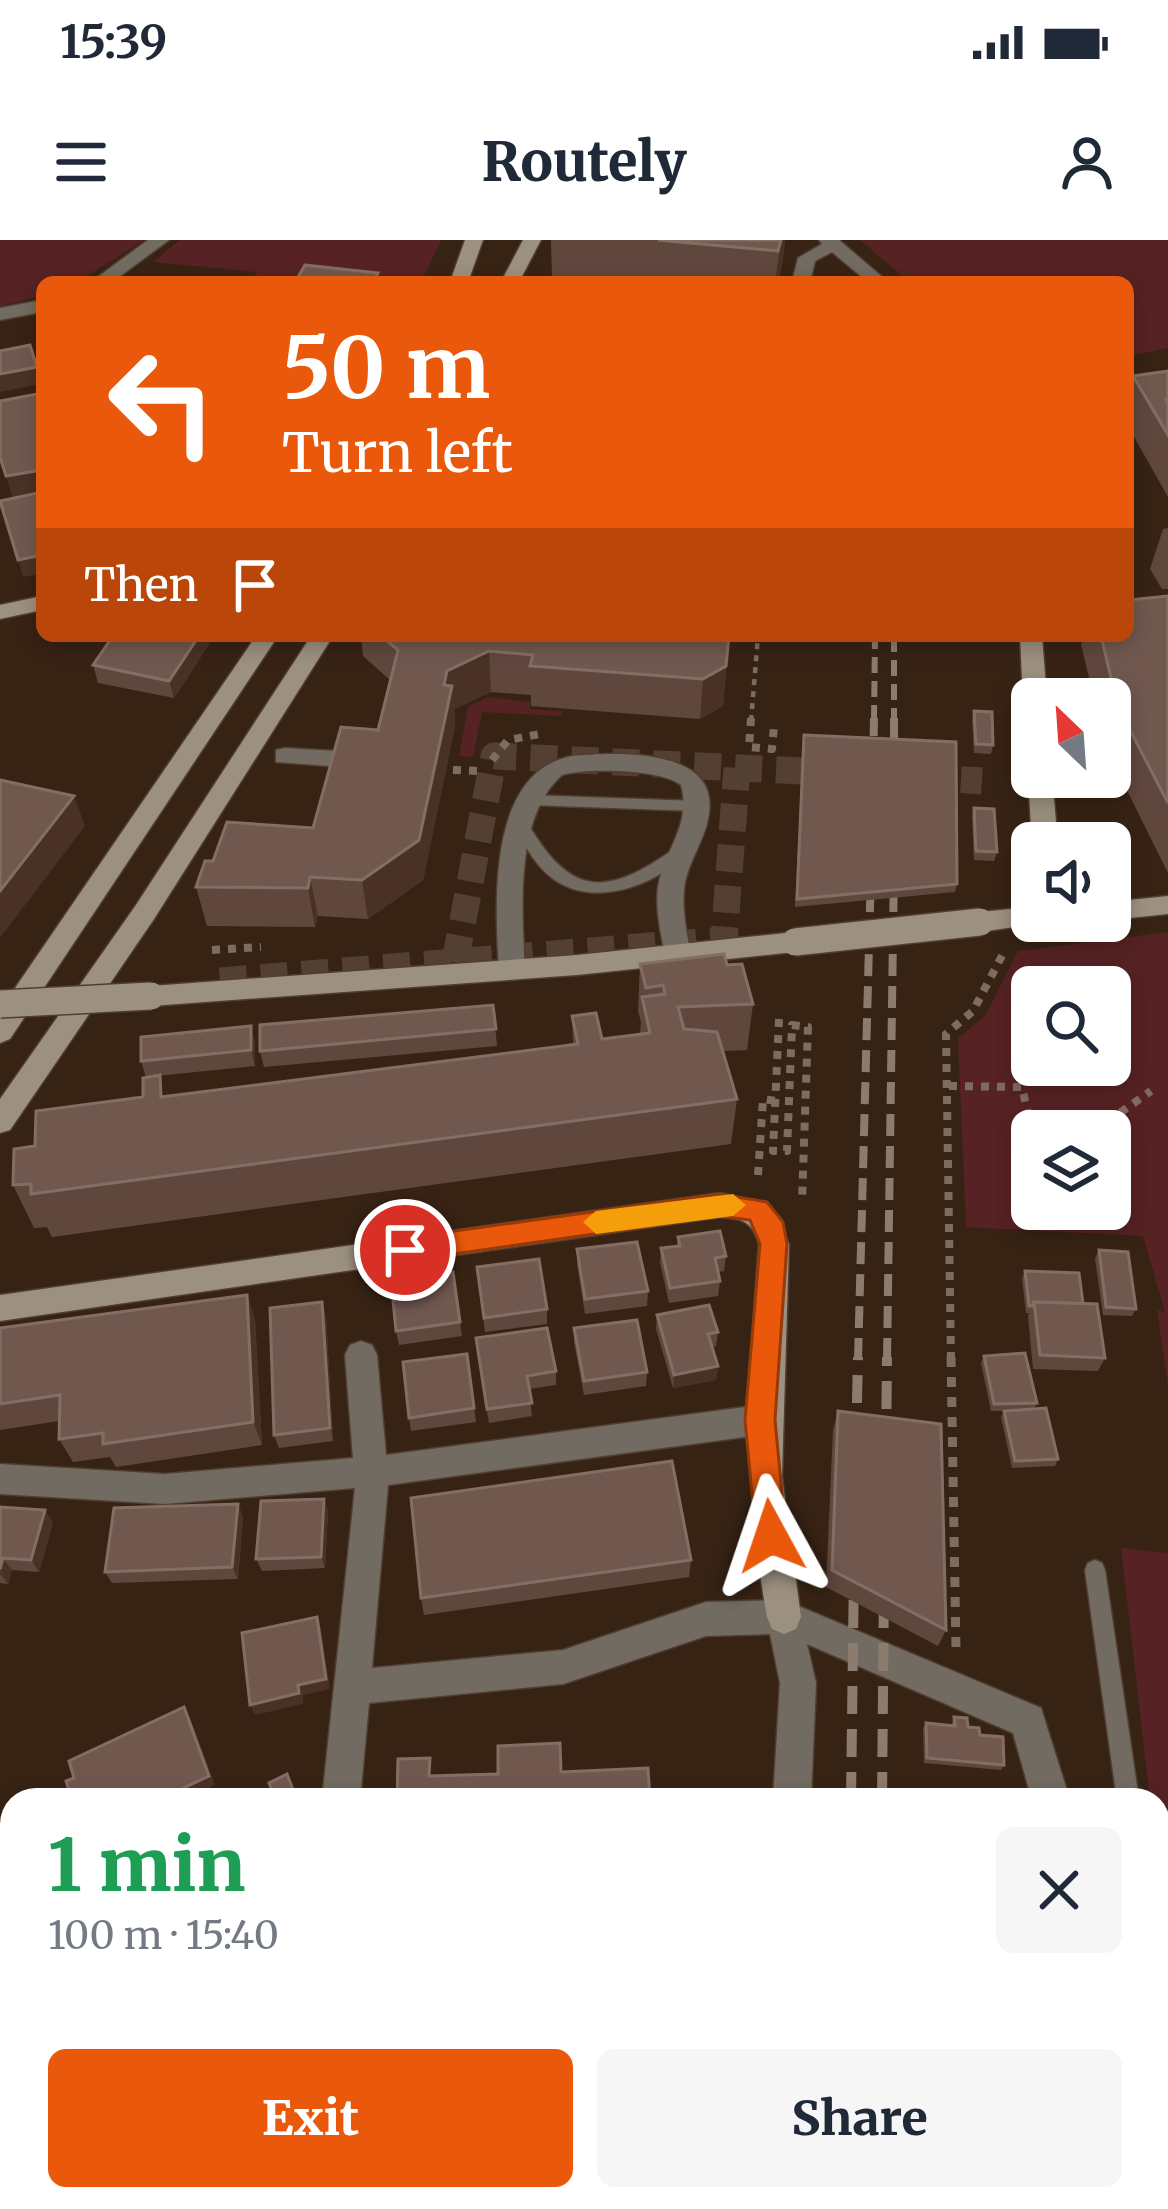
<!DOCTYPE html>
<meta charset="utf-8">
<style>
body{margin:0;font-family:Merriweather,serif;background:#f6f6f7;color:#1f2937;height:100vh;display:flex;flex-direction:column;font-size:45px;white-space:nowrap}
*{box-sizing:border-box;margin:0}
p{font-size:39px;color:#747a83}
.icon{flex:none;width:66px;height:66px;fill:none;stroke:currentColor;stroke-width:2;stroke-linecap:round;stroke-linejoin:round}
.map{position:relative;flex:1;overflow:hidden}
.side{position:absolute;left:0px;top:1548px;width:1170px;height:423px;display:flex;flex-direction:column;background:#fff;border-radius:36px 36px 0 0;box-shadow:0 6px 18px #0003}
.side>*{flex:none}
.guide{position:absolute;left:36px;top:36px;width:1098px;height:366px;border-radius:18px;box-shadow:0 6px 18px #0003;background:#ea580c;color:#fff;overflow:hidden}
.needle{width:78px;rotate:335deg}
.fabs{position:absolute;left:1011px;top:438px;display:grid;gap:24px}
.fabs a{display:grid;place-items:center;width:120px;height:120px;border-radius:18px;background:#fff;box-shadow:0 6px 18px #0003;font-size:60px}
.pin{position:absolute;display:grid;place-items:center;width:102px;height:102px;color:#fff;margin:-51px;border:6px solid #fff;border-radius:50%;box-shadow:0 3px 12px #0007}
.me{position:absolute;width:132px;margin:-66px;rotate:355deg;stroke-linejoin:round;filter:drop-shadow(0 0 9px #0008)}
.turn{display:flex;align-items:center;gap:42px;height:252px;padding:0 48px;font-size:54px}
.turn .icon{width:156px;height:156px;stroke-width:2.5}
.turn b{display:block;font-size:84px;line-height:102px}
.then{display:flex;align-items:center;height:114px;padding:0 48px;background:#0003;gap:24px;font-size:45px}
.round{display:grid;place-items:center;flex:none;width:126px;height:126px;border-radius:18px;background:#f6f6f7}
.overview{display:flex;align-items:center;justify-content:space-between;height:204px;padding:0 48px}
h1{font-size:72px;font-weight:800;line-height:90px;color:#1e9e55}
.action{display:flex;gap:24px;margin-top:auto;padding:24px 48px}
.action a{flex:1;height:138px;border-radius:18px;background:#ea580c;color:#fff;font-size:48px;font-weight:800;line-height:138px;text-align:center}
.action a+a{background:#f6f6f7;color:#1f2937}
.status{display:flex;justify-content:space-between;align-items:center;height:84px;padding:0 60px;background:#fff;direction:ltr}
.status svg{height:33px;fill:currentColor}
header{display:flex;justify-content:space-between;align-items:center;height:156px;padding:0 48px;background:#fff;font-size:54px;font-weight:800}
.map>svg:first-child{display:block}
</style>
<div class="status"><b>15:39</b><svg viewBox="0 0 49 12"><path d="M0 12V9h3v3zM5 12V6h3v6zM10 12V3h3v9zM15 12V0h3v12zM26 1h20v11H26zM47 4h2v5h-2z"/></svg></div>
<header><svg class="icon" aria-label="menu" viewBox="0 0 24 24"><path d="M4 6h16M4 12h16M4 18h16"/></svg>Routely<svg class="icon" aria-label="person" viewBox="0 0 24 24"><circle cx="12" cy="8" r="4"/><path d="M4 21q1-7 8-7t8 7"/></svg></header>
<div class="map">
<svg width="1168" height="1969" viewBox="0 0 1168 1969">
<rect width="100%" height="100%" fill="#372314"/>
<g fill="#562224" fill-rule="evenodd">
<polygon points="0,0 144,0 78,42 42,42 42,56 0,66"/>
<polygon points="180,0 441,0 421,42 251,42 257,32 153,22"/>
<polygon points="860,0 1168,0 1168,108 1128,116 1128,42 909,42"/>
<polygon points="488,457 530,462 530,469 563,471 562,476 482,472 473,517 459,516 468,467"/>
<path d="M1168 692V1146L1157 1070 1165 1072 1143 996 966 987 958 798 985 776 1018 711ZM1032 747H1110V825H1032ZM1032 891H1110V969H1032Z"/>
<polygon points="1121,1308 1168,1313 1168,1653 1161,1650 1158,1560 1150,1560"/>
</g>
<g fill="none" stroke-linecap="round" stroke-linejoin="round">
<g stroke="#534032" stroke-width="27" stroke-dasharray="27 14" stroke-linecap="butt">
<polyline points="920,537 982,541"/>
<polyline points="455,722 494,516 842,533"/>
<polyline points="220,741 724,700 737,528"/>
</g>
<defs>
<g id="lane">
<polygon points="529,555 697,561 704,566 697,571 529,565 522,560"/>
<path d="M522 581 527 582C572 660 608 656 677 607L682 606 690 611C655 647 587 672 546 633 532 620 524 603 514 586Z"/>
<polygon points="1095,1320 1102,1323 1105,1330 1139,1560 1117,1560 1085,1330 1088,1323"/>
</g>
<g id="street">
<polygon points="148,0 169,0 112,42 91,42"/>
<polygon points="819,0 839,0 888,42 868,42 832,12 815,21 810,42 792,42 798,18 822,4"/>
<polygon points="42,60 42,72 0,80 0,68"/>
<polygon points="285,508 370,513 382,521 370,529 276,522 276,510"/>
<path d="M572 516C618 512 724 507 708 579 703 604 686 625 684 650 682 672 687 694 691 715L687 722 678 725 665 715C661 693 655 670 658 647 664 610 692 585 681 545 660 529 587 528 562 535 514 577 522 672 525 730L512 740 499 730C495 663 487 532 572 516Z"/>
<polygon points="361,1101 372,1105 377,1115 386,1215 760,1165 771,1170 776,1180 771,1190 760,1195 388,1245 372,1428 563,1410 706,1362 784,1360 1041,1468 1070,1560 1032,1560 1013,1493 807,1404 816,1443 811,1560 773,1560 780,1443 770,1394 706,1396 563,1444 369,1463 360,1560 322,1560 355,1248 165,1264 0,1254 0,1224 165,1234 353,1218 345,1115 350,1105"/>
<polygon points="12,1845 12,1885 0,1890 0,1850"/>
<polygon points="1158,1940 1168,1944 1168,1969 1131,1969 1132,1959 1158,1959"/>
<polygon points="245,1959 289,1959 285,1969 241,1969"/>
<polygon points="749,1959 791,1959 790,1969 748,1969"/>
</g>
<g id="secondary">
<polygon points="465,0 483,0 468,42 450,42"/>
<polygon points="523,0 541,0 519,42 501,42"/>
<polygon points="42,356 42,370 0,379 0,365"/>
<polygon points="256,396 278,396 10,799 0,803 0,770"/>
<polygon points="311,396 333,396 154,679 10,890 0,893 0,859 136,665"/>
<polygon points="1020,396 1042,396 1047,459 1032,459 1032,466 1023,459"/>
<polygon points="1032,531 1032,537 1052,537 1058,603 1032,603 1028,537"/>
<polygon points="1168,656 1168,674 1110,680 1110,662"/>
<polygon points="1032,667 1032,681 1041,683 980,692 967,682 980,672"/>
<polygon points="795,692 808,702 795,712 577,735 151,766 137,756 151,746 577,715"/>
<path d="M720 953 767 964 789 1004 782 1237 801 1377 796 1389 784 1394 772 1389 767 1377C744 1252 749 1130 759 1004 753 982 742 978 720 977L0 1081V1055Z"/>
</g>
</defs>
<use href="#lane" stroke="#513e30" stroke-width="3"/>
<use href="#street" stroke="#513e30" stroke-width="3"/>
<use href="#secondary" stroke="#513e30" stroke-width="3"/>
<polyline stroke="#7e6c5f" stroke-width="4.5" stroke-dasharray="6 6" stroke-linecap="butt" points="751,481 758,396"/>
<g stroke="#7e6c5f" stroke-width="8" stroke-dasharray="8 8" stroke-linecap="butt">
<polyline points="751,478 749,507 772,509 774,486"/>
<polyline points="492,520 508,500 545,493"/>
<polyline points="453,530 479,531"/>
<polyline points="212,710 261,707"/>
<polyline points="779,779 773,911 787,911 792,785 808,787 802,962"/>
<polyline points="949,846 1022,847 1032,892"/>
<polyline points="1094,891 1151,851"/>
<polyline points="758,935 763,859 776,861"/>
<polyline points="951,1120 946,794 973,771 1004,712"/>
</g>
<polyline stroke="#7e6c5f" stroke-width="9" stroke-dasharray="10 10" stroke-linecap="butt" points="951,1117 956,1409"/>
<use href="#lane" fill="#726b61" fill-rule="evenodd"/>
<use href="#street" fill="#726b61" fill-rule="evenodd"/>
<use href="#secondary" fill="#9c9080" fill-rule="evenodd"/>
<g stroke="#8c7c6f" stroke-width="6" stroke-dasharray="16 8" stroke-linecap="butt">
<polyline points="894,396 894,481"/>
<polyline points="874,481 875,396"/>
</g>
<g stroke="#8c7c6f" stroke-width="8" stroke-dasharray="22 10" stroke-linecap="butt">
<polyline points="894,478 894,534"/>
<polyline points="873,528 874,478"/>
<polyline points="858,1120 871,630"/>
<polyline points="887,1120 894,624"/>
</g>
<g stroke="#8c7c6f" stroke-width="10" stroke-dasharray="28 15" stroke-linecap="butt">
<polyline points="856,1206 858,1117"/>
<polyline points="886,1212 887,1117"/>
<polyline points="851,1560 854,1326"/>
<polyline points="882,1560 884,1344"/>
<polyline points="842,1959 842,1969"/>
<polyline points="876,1959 876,1969"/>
</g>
<defs>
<g id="secondary-bridge">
<polyline points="795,702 980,682"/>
<polyline points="0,764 151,756"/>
</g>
</defs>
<use href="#secondary-bridge" stroke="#513e30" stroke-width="30" stroke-linecap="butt"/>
<use href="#secondary-bridge" stroke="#9c9080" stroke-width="27"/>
</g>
<g fill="#60473e">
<polygon points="551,0 785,0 782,24 778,42 590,42 552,38"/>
<polygon points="1168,131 1168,257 1128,186 1128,156 1133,136"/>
<polygon points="1168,288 1168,349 1162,349 1150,329 1163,289"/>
<polygon points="1168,356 1168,633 1110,516 1110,459 1094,459 1081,404 1084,396 1128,396"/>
<polygon points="361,396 729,396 723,466 700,479 531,466 531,455 491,452 454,469 455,486 423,640 368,679 318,676 315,687 207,686 196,647 213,621 313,588 378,490 390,440 363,416"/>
<polygon points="213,398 174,458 98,443 93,425"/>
<polygon points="974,471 993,505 991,514 974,513 972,480"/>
<polygon points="803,503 957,644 955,652 795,667"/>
<polygon points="974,568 997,612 994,621 974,620 972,576"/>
<polygon points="640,724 727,725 753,764 747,810 723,811 737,859 731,904 52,997 47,987 34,988 13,945 35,906 167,856 573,804 572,776 602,799 640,794 641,782 638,771"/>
<polygon points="493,765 497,806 264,827 260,811"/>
<polygon points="255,802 255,826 146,837 141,821"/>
<polygon points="678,997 726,1016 724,1031 718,1032 720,1041 718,1056 669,1063 660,1023 661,1008 677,1006"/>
<polygon points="577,1009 648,1051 647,1066 585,1074 577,1024"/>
<polygon points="1099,1010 1136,1069 1132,1076 1103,1075 1095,1018"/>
<polygon points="477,1027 547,1069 547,1084 485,1092"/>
<polygon points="1025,1031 1083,1064 1105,1118 1098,1131 1033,1129 1028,1076 1029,1073 1026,1073 1022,1038"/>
<polygon points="453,1032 462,1096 399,1105 396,1091"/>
<polygon points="247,1055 255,1080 262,1205 116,1227 110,1217 73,1222 59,1199 59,1181 0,1190 0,1088"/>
<polygon points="657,1075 718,1092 716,1106 712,1107 718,1126 716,1140 673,1148 656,1089"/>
<polygon points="326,1076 333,1201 279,1208 274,1195"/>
<polygon points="574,1088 647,1132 646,1146 584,1155 574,1102"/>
<polygon points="477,1112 556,1131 556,1145 529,1149 532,1176 489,1183"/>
<polygon points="467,1114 476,1182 411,1191 409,1178"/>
<polygon points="984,1116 1037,1163 1034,1169 1058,1219 1055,1226 1012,1228 1001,1177 1004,1171 991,1171 981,1123"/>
<polygon points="838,1171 946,1390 938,1406 826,1347 833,1190"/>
<polygon points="324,1259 328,1271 325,1328 262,1331 256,1319"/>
<polygon points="0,1267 53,1282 39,1332 12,1330 8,1344 0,1343"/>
<polygon points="243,1276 238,1339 112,1343 105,1332"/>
<polygon points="691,1320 689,1337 424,1375 421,1358"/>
<polygon points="954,1477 980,1495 1004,1525 1001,1530 924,1523 923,1488 926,1483 951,1486"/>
<polygon points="1026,1959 1102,1959 1103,1969 1026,1969"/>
</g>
<g fill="#493126">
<polygon points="781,0 785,0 782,24 778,42 775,42"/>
<polygon points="37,127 42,144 0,152 0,134"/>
<polygon points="42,230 42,256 14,261 6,236"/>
<polygon points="42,315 42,334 23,337 18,320"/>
<polygon points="199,396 213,396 213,398 174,458 169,441"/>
<polygon points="489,411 491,452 454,469 455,486 423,640 368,679 362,640 444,445 447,431"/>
<polygon points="726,426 723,466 700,479 703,439"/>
<polygon points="74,556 85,586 0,698 0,651"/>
<polygon points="310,637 318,676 315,687 308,648"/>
<polygon points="251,786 255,802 255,826 251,810"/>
<polygon points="247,1055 255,1080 262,1205 253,1182"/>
<polygon points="322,1062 326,1076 333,1201 330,1188"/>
<polygon points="718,1126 716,1140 673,1148 674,1135"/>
<polygon points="324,1259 328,1271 325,1328 321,1317"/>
<polygon points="238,1264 243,1276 238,1339 232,1327"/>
<polygon points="45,1270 53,1282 39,1332 31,1320"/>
<polygon points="3,1318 12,1330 8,1344 0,1334"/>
<polygon points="317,1377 321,1388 330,1449 303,1455 303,1464 255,1475 250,1465"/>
<polygon points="184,1467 190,1477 215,1545 184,1560 158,1560"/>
<polygon points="66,1959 75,1959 78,1969 68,1969"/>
</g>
<g fill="#70584f" stroke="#846e64" stroke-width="3">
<polygon points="658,0 781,0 778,11"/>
<polygon points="305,25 378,33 373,42 295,42"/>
<polygon points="30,105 37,127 0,134 0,111"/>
<polygon points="1168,131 1168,160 1166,160 1168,164 1168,195 1133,136"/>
<polygon points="42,153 42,230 6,236 0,217 0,161"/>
<polygon points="42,252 42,315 18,320 0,261"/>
<polygon points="1168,356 1168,563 1118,467 1101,396 1128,396 1128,360"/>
<polygon points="113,396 199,396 169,441 93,425"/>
<polygon points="381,396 729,396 726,426 703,439 530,426 533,415 489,411 447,431 444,445 452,446 419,600 362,640 310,637 308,648 196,647 205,621 213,621 227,582 313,588 341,487 378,490 398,410"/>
<polygon points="974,471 992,472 993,505 976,504"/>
<polygon points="804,495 956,502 957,644 797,659"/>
<polygon points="0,540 74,556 0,651"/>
<polygon points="974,568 994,569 997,612 976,611"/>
<polygon points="724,714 727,725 742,724 753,764 678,767 684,789 717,792 737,859 31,954 31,944 13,945 14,909 35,906 36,871 143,857 143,838 160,835 161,857 578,804 572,776 596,773 602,799 650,793 642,757 665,754 663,745 646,748 640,724"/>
<polygon points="493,765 496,789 260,811 260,785"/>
<polygon points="251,786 251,810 141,821 141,797"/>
<polygon points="720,991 726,1016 715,1018 720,1041 670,1048 661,1008 680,1006 678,997"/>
<polygon points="637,1002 648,1051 585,1059 577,1009"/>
<polygon points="1099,1010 1128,1012 1136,1069 1106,1067"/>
<polygon points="539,1019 547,1069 484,1078 477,1027"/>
<polygon points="1025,1031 1079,1033 1083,1064 1034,1062 1032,1066 1029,1066"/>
<polygon points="453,1032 460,1082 396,1091 391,1039"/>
<polygon points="247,1055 253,1182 103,1204 103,1193 59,1199 60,1155 0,1164 0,1088"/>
<polygon points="322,1062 330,1188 274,1195 270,1068"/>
<polygon points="1034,1062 1097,1064 1105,1118 1040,1115"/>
<polygon points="709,1065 718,1092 708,1094 718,1126 674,1135 657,1075"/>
<polygon points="637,1080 647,1132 584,1141 574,1088"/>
<polygon points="547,1088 556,1131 527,1136 532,1163 487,1169 476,1098"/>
<polygon points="1025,1113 1037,1163 994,1164 984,1116"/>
<polygon points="467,1114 474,1168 409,1178 403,1122"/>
<polygon points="1046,1168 1058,1219 1015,1221 1004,1171"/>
<polygon points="838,1171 941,1184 946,1390 832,1330"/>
<polygon points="672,1221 691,1320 421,1358 411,1258"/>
<polygon points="324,1259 321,1317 256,1319 261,1261"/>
<polygon points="238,1264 232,1327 105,1332 114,1268"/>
<polygon points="0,1267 45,1270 31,1320 3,1318 0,1329"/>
<polygon points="317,1377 326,1439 298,1445 299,1453 250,1465 242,1393"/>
<polygon points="184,1467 209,1536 158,1560 72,1560 66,1541 74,1538 69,1521"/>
<polygon points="954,1477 967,1478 968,1487 979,1488 980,1495 1003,1497 1004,1525 927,1518 926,1483 955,1486"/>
<polygon points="560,1503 561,1532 648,1528 650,1560 397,1560 398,1519 430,1518 429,1536 498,1534 498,1506"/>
<polygon points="287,1534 297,1560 276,1560 269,1543"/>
<polygon points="918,1550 984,1559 984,1560 918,1560"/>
<polygon points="12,1575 12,1651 4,1652 7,1576"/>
<polygon points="12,1902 12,1959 66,1959 68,1969 0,1969 0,1909"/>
<polygon points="303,1959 392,1959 391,1969 302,1969"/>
<polygon points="442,1959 531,1959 530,1969 441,1969"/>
<polygon points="583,1959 685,1959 685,1969 582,1969"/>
<polygon points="1034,1959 1102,1959 1103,1969 1035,1969"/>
</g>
<polygon fill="#ea580c" stroke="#983908" stroke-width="3" points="720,954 767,962 783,982 787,1004 775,1180 786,1296 782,1306 771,1310 760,1306 756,1296 745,1180 760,1004 750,980 720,976 405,1021 392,1010 405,998"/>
<polygon fill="#f59e0b" points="733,954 746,965 733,976 596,994 583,982 596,971"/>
</svg>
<div class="fabs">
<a><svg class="needle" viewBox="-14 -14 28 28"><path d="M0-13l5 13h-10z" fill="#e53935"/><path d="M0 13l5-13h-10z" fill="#747a83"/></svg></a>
<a><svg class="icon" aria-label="sound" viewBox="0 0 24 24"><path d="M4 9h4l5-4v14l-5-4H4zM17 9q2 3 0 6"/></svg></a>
<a><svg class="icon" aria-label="search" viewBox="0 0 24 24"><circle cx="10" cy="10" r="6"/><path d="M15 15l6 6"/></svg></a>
<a><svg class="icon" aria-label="layers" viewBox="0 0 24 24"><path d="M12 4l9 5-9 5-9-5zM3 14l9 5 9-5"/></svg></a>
</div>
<div class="pin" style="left:405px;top:1010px;background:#d93025"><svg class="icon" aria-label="arrive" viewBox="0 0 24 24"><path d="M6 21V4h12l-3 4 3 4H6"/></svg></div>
<svg class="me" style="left:771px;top:1296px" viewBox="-20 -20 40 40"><path d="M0-17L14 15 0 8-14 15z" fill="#ea580c" stroke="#fff" stroke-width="4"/></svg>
<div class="guide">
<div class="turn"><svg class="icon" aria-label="left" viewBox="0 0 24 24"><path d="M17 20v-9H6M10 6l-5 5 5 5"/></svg><div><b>50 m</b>Turn left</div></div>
<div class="then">Then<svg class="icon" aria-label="arrive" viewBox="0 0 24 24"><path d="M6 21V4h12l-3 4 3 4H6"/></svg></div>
</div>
<section class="side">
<div class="overview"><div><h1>1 min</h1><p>100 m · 15:40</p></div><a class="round"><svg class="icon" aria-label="close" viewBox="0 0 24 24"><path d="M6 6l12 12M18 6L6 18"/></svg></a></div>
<div class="action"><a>Exit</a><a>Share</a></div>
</section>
</div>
